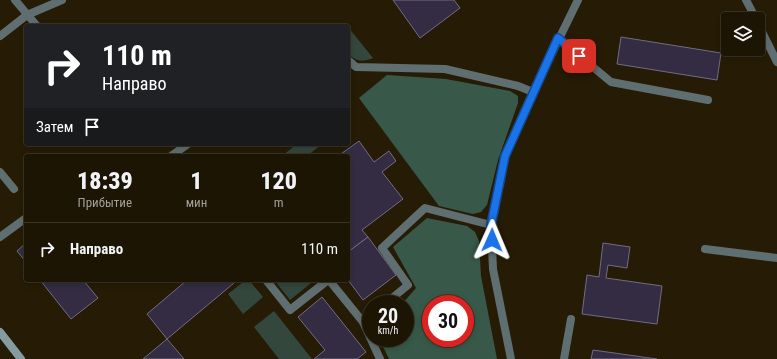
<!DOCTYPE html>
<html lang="ru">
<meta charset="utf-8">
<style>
body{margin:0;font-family:"Roboto Condensed",sans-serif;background:#292213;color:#f1f3f6;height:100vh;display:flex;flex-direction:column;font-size:15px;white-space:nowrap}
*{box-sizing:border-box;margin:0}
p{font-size:13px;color:#a09f9a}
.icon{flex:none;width:22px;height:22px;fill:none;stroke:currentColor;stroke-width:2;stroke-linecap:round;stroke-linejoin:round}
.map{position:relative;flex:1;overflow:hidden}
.side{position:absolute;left:24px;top:154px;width:326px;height:128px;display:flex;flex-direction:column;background:#1c1504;border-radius:4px;box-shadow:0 2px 6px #0003,0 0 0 1px #3a3426}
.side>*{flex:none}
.banner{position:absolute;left:24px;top:24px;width:326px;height:122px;border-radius:4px;box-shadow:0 2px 6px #0003,0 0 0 1px #3a3426;background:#202124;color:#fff;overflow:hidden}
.controls{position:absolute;left:721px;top:12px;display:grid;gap:8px}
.controls a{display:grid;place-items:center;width:44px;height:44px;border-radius:4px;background:#1c1504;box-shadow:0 2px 6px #0003,0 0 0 1px #3a3426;font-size:20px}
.speed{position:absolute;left:362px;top:295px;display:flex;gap:8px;font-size:20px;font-weight:700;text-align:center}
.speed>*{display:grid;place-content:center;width:52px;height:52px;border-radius:50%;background:#1c1504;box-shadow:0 2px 6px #0003,0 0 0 1px #3a3426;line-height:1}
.speed small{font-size:10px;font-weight:400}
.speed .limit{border:6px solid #d22;background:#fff;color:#111}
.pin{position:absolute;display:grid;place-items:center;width:34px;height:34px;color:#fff;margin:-17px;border-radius:8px;box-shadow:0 2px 6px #0006}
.me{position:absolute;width:44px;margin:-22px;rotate:1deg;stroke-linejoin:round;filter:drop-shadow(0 0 3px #0008)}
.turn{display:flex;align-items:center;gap:14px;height:84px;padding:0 12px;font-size:18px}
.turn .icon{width:52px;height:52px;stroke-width:2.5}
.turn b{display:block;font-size:28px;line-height:34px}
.then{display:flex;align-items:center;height:38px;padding:0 12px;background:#0003;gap:8px;font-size:15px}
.eta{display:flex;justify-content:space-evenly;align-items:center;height:68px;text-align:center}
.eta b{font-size:24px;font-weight:800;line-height:28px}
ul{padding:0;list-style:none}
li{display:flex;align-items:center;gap:12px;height:52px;padding:0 12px;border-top:1px solid #3a3426}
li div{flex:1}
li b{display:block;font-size:15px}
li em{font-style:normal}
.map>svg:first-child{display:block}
</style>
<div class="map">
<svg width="777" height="359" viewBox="0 0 777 359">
<rect width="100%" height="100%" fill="#261c05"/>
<g fill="#33473d">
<path d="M348 27 373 58C365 62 353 62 348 52 346 47 348 33 348 27Z"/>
<polygon points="297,144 322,144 307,156 282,156"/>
<polygon points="242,280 249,280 263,297 243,314 228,294 243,282"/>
<polygon points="276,280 309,280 311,283 290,300 275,281"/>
<polygon points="274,311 312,359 279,359 254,327"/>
</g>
<g fill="#385949" fill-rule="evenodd">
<polygon points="387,75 446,79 510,91 518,96 518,103 498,160 487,205 481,212 473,214 439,206 359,98"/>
<path d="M427 218 467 226 475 232 479 241 481 276 497 359H389L379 338H405V304H402L416 288 393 247ZM431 304H465V338H431Z"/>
</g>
<g fill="#332c43" stroke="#716b85">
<polygon points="393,0 454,0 460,8 420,38"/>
<polygon points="621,37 721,53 717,80 617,64"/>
<polygon points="359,141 374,162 389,151 396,161 382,172 403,199 362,230 368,237 348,252 348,156 338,156"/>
<polygon points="368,237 396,275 363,300 348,280 348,252"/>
<polygon points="26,243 26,262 17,251"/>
<polygon points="603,243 630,247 627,268 608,265 606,278 662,286 657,324 582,314 587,275 599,277"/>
<polygon points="40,280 83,280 98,298 71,319"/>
<polygon points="187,280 231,280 234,283 167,339 147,314"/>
<polygon points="322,297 366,352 357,359 314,359 325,350 298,317"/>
<polygon points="167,339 184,359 143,359"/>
<polygon points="593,350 657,359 591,359"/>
</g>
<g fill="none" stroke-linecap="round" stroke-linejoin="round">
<g stroke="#5f6e70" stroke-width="8">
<polyline points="15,0 37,26"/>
<polyline points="746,0 756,19"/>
<polyline points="758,24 777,62"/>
<polyline points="0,36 27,15 62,0"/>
<polyline points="558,38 611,82 708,100"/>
<polyline points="348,60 356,67 445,69 518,86 533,92"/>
<polyline points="171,156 188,144"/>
<polyline points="0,172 14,189"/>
<polyline points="0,237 26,218"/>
<polyline points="705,249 777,258"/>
<polyline points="266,280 290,310 328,280"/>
<polyline points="329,280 363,322"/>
<polyline points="385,304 408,285 382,248 425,208 491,225"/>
<polyline points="371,315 363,322 380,359"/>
<polyline points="564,359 571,319"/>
</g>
<polyline stroke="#5f6e70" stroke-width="8" points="511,359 493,269 491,225 505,156 533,92 578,0"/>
<polyline stroke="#849ca0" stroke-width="8" points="0,332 21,359"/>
</g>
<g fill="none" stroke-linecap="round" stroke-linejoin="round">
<defs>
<polyline id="route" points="492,240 491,225 505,156 558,38 579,56"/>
</defs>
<use href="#route" stroke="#114b97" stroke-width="10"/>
<use href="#route" stroke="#1a73e8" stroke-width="7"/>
</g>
</svg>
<div class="controls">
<a><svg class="icon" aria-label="layers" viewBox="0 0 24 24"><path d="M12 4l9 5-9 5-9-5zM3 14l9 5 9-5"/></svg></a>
</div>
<div class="speed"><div>20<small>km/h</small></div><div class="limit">30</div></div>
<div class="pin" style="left:579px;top:56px;background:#d93025"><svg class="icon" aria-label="arrive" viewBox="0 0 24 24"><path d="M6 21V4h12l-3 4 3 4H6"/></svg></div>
<svg class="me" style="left:492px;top:240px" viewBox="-20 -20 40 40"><path d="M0-17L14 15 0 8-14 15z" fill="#1a73e8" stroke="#fff" stroke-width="4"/></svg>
<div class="banner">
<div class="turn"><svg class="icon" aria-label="right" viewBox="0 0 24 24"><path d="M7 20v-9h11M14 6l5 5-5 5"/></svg><div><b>110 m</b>Направо</div></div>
<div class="then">Затем<svg class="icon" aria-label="arrive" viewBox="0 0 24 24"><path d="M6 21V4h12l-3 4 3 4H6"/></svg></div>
</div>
<section class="side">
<div class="eta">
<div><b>18:39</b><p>Прибытие</p></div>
<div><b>1</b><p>мин</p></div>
<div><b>120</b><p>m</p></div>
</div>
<ul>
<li><svg class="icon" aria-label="right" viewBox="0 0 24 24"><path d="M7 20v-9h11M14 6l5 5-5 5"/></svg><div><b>Направо</b></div><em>110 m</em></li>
</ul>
</section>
</div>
